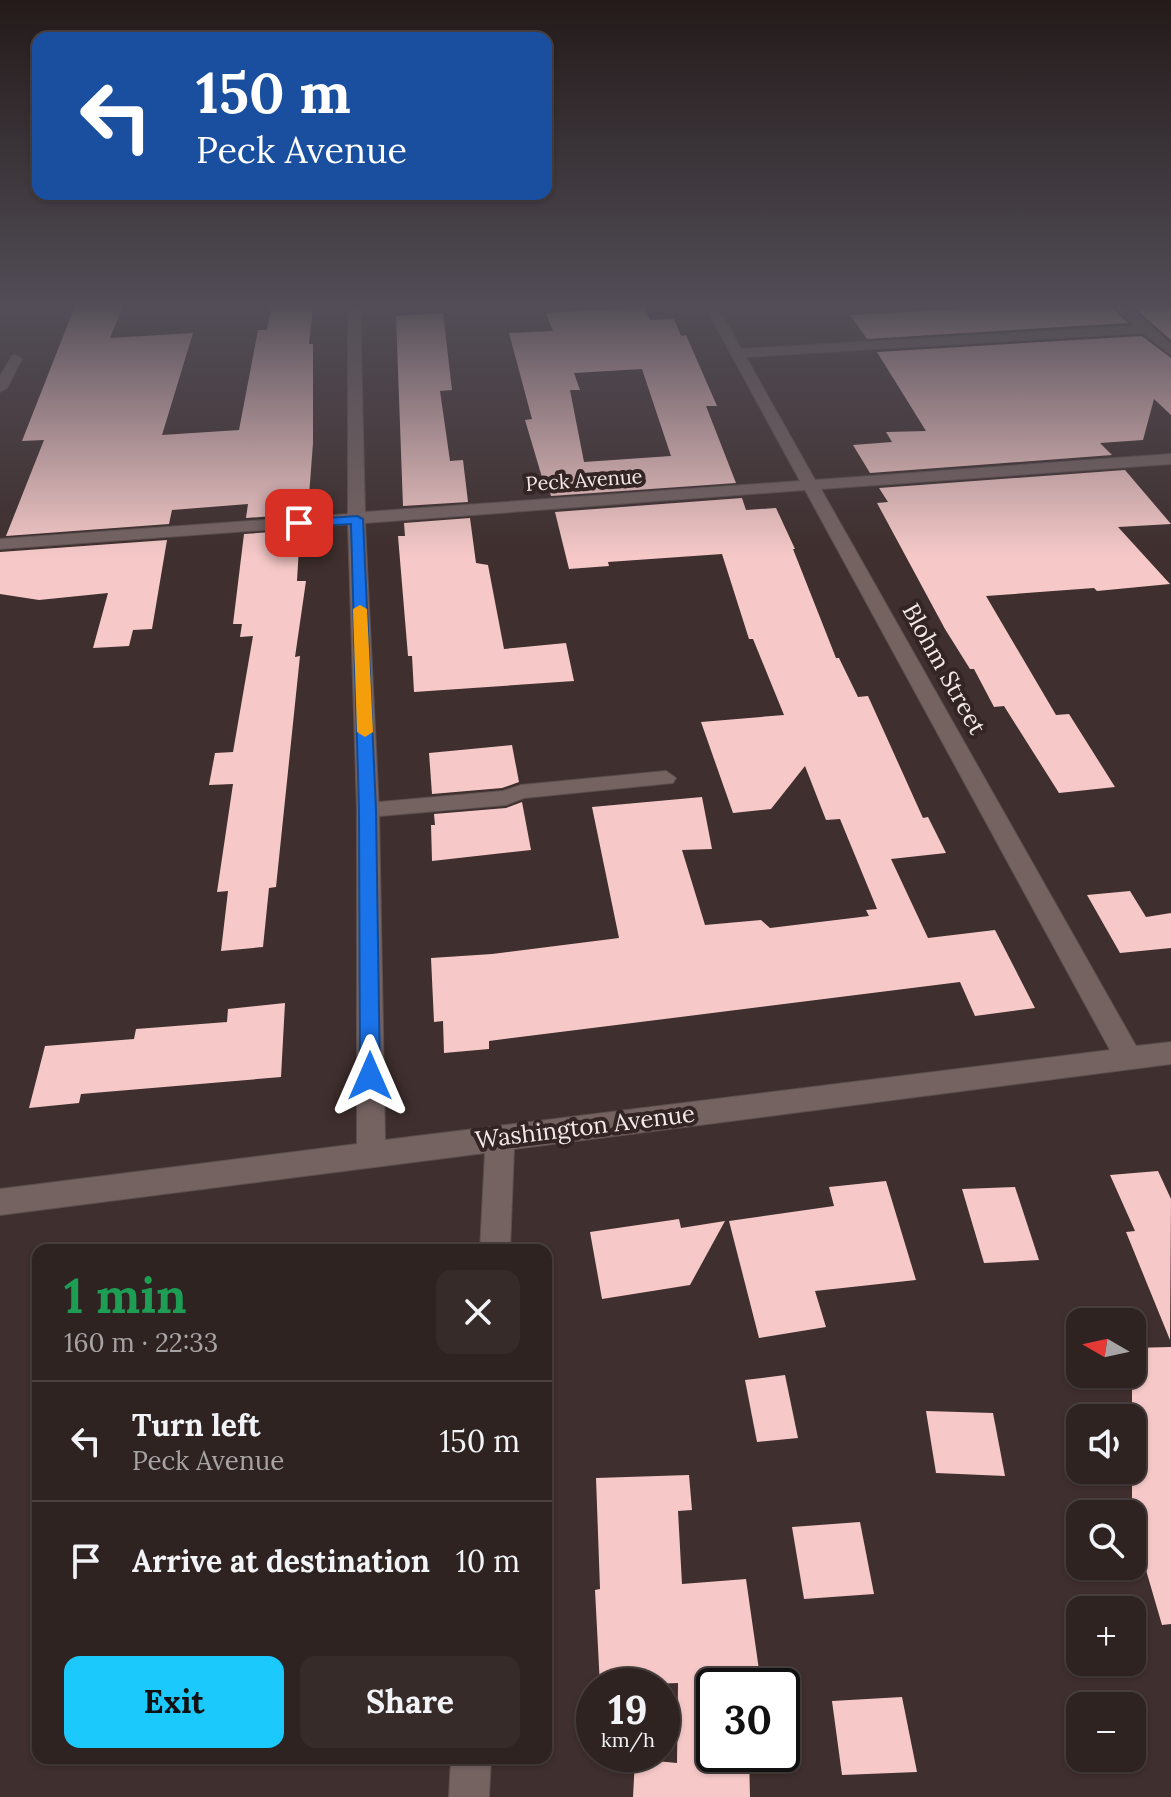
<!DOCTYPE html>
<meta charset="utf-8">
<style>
body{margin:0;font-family:Lora,serif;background:#372b2a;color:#f1f3f6;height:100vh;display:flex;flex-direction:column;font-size:30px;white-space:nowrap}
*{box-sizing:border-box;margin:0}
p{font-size:26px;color:#a7a4a5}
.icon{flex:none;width:44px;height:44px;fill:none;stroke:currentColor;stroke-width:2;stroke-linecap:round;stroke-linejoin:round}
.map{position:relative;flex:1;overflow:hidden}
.panel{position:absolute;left:32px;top:1244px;width:520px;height:520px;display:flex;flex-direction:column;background:#2f2322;border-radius:16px;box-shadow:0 2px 6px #0004,0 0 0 2px #4a4040}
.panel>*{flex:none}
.banner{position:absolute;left:32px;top:32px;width:520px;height:168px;border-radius:16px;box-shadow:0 2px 6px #0004,0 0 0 2px #4a4040;background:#1a4fa0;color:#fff;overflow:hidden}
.needle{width:52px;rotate:279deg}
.controls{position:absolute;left:1066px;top:1308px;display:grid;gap:16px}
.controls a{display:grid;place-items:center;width:80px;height:80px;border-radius:16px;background:#2f2322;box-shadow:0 2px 6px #0004,0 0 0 2px #4a4040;font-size:40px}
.speed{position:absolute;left:576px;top:1668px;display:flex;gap:16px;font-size:40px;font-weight:700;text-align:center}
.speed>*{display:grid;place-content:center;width:104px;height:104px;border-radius:50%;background:#2f2322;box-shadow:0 2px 6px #0004,0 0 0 2px #4a4040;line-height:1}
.speed small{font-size:20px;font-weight:400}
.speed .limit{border:4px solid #111;border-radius:12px;background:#fff;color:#111}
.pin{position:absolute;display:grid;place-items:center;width:68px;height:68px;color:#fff;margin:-34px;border-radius:16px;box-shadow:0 4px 12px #0006}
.me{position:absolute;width:88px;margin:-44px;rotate:0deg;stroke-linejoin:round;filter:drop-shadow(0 0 6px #0008)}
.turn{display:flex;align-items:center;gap:28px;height:168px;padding:0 32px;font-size:36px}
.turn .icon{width:104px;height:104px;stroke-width:2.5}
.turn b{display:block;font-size:56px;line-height:68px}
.round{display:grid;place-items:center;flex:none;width:84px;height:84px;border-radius:16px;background:#372b2a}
.headline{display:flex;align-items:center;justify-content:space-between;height:136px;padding:0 32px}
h1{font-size:48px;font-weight:800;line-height:60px;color:#1e9e55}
.cta{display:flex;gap:16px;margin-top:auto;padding:16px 32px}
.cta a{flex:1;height:92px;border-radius:16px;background:#1bc9fc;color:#111;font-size:32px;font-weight:800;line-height:92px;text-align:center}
.cta a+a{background:#372b2a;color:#f1f3f6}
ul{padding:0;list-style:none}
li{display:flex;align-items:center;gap:24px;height:120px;padding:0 32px;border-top:2px solid #4a4040}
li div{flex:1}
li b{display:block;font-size:30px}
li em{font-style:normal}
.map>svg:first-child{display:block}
</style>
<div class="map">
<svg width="1171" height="1797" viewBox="0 0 1171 1797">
<rect width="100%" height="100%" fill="#3f2f2e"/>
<g fill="#f6c9c8" fill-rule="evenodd">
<polygon points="75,306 123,306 110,338 193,333 162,435 239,430 258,330 267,330 271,308 313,306 309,344 313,344 313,443 309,496 302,497 301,514 246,518 248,504 172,510 169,524 6,536 44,440 22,441"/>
<polygon points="958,306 1110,306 1128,323 867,339 850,315 962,309"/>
<polygon points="1132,306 1171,306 1171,340"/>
<path d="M644 307 650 320 674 319 681 336 686 335 717 406H706L736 483 551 496 548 483 544 484 525 420 532 419 509 333 553 331 546 313ZM642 369 671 456 584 462 570 390H580L574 373Z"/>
<polygon points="443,313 452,390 440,391 450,461 463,460 468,502 403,506 396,316"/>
<polygon points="1142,336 1171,358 1171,415 1154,399 1143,440 1100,443 1112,455 870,473 853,445 892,442 886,432 926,431 877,352"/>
<polygon points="1125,470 1171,524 1118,527 1170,584 1097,591 1094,588 986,596 1056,715 1069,714 1115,787 1059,793 1004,706 994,707 974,669 970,669 945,629 877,503 888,502 879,488"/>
<polygon points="742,498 746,510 776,508 795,549 793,549 836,658 839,658 858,697 868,696 923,818 928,817 946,853 891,859 928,938 995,930 1035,1008 975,1016 960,982 489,1041 489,1049 444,1053 443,1021 434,1022 431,958 492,954 619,938 592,807 702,797 712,849 682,850 705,925 761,920 770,928 869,916 866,910 877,909 840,819 826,820 805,766 771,809 733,813 701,722 784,715 753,639 749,639 722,554 608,562 609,566 569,569 555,512"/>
<polygon points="470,518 476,563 488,565 504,649 566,643 574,681 414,692 412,656 408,656 398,536 405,536 404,523"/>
<polygon points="300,530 297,581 306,581 295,657 300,656 276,887 269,888 263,947 221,951 228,891 217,892 233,784 209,785 215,753 233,752 253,636 240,637 242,624 233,624 244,534"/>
<polygon points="167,540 152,629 133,630 129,646 93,648 108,593 39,600 0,594 0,552"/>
<polygon points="512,745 519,782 502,788 432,794 429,753"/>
<polygon points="522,802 531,850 432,861 431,825 435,825 434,814 506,808"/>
<polygon points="1130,891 1146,917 1171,913 1171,948 1120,953 1087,895"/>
<polygon points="285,1003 281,1077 81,1094 79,1103 29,1108 45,1046 134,1039 136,1029 227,1022 228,1009"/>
<polygon points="1158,1171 1171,1199 1170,1340 1126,1232 1135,1231 1110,1175"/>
<polygon points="886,1181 916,1280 815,1291 826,1327 759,1338 729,1221 834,1206 829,1187"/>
<polygon points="1015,1187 1039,1260 984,1263 962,1189"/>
<polygon points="679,1219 681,1228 725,1221 690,1285 602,1299 590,1232"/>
<polygon points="1171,1347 1171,1624 1162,1625 1132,1522 1132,1348"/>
<polygon points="785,1375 798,1438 757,1442 745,1380"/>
<polygon points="926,1411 993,1413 1005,1476 936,1473"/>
<polygon points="689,1475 692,1510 678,1511 682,1584 746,1579 760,1677 714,1680 714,1754 749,1754 750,1797 633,1797 635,1759 677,1763 678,1683 600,1686 595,1590 600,1589 596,1478"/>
<polygon points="860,1522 874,1594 804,1599 792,1527"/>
<polygon points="902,1697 917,1772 842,1775 832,1701"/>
</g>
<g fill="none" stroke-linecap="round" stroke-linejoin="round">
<defs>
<g id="lane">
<polygon points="16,355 22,359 7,388 0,392 0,376 12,356"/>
<polygon points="666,771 676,778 673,783 524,798 506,805 368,817 358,810 368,803 503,791 521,785"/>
</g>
<g id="street">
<path d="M348 305H360L365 512 800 481 704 305H717L741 349 1135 326 1113 305H1127L1171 344V355L1143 333 746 357 815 480 1171 454V464L821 489 1136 1046 1171 1042V1064L514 1149 510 1250H480L485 1153 0 1215V1189L357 1144V810L348 524 0 549V539L348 514ZM805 490 1110 1050 385 1140 379 810 365 523Z"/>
<polygon points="451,1758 491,1758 489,1797 449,1797"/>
</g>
</defs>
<use href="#lane" stroke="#5b4e4d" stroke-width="2"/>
<use href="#street" stroke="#5b4e4d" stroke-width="2"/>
<use href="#lane" fill="#756362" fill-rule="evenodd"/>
<use href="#street" fill="#756362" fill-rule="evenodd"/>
</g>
<linearGradient id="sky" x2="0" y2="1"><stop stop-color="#231a19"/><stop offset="0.55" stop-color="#524d57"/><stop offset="1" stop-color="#524d57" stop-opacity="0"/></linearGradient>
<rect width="1171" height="557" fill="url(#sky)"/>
<polygon fill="#1a73e8" stroke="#114b97" stroke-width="2" points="357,516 363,519 376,810 380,1076 377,1083 370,1085 363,1083 360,1076 359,810 351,524 299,527 293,523 299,520"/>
<polygon fill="#f59e0b" points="360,605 367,609 373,732 365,737 357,732 353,609"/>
<g text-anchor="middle" stroke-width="8" stroke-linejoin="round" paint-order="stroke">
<g font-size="20" fill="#f3e9e8" stroke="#342525">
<text transform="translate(584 480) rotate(-4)" y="7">Peck Avenue</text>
</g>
<g font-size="24" fill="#f3e9e8" stroke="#342525">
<text transform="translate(944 669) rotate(61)" y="8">Blohm Street</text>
<text transform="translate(585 1127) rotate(-7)" y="8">Washington Avenue</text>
</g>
</g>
</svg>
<div class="controls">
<a><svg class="needle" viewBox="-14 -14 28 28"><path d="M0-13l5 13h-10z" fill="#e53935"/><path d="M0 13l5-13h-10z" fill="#a7a4a5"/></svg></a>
<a><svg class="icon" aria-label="sound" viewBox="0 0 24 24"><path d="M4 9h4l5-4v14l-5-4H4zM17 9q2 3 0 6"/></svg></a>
<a><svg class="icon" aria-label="search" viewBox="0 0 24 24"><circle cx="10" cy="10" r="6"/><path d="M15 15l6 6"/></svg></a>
<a>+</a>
<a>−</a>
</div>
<div class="speed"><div>19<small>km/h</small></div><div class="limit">30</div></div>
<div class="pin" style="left:299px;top:523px;background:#d93025"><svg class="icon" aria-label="arrive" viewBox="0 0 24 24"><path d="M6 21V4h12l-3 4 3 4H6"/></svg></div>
<svg class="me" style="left:370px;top:1076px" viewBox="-20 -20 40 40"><path d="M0-17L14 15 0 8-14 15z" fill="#1a73e8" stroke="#fff" stroke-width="4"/></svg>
<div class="banner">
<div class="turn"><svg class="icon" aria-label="left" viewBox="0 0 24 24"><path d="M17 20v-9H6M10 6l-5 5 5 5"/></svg><div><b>150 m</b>Peck Avenue</div></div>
</div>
<section class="panel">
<div class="headline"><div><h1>1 min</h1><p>160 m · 22:33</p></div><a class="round"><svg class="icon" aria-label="close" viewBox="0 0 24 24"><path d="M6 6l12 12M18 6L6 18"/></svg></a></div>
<ul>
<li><svg class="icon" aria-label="left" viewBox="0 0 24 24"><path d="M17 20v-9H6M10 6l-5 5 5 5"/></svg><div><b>Turn left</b><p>Peck Avenue</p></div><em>150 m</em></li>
<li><svg class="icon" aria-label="arrive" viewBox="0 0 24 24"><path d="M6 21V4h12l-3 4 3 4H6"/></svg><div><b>Arrive at destination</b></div><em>10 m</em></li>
</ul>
<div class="cta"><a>Exit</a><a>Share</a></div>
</section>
</div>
